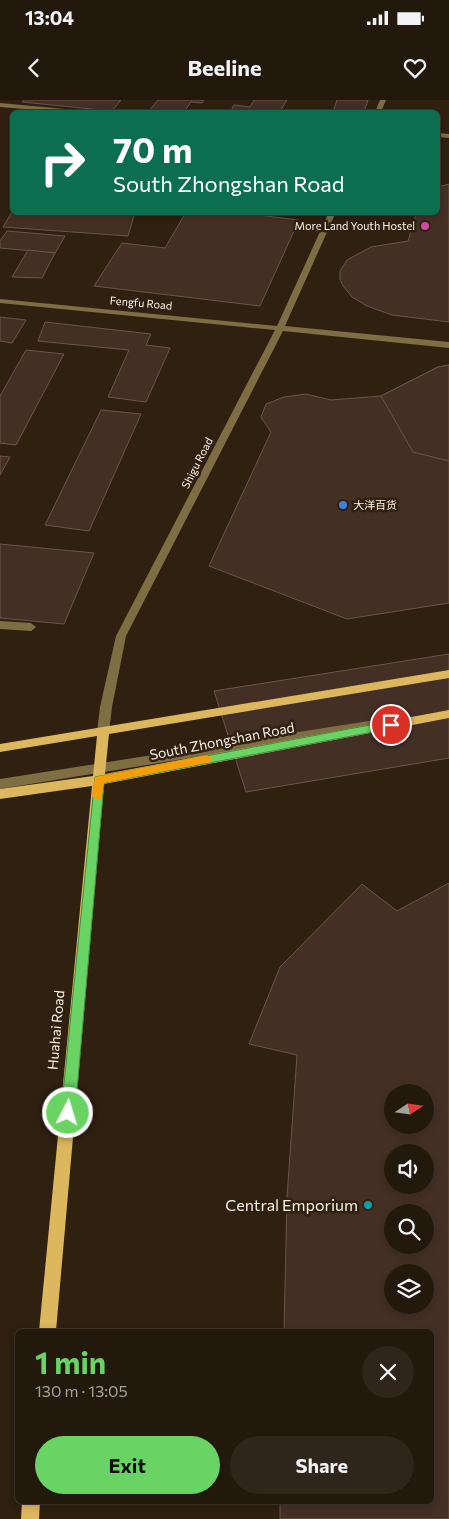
<!DOCTYPE html>
<meta charset="utf-8">
<style>
body{margin:0;font-family:Commissioner,"Noto Sans SC",sans-serif;background:#2f251a;color:#f1f3f6;height:100vh;display:flex;flex-direction:column;font-size:19px;white-space:nowrap}
*{box-sizing:border-box;margin:0}
p{font-size:16px;color:#a3a09d}
.icon{flex:none;width:28px;height:28px;fill:none;stroke:currentColor;stroke-width:2;stroke-linecap:round;stroke-linejoin:round}
.map{position:relative;flex:1;overflow:hidden}
.sheet{position:absolute;left:15px;top:1229px;width:419px;height:175px;display:flex;flex-direction:column;background:#23180c;border-radius:8px;box-shadow:0 2px 8px #0003,0 0 0 1px #40372d}
.sheet>*{flex:none}
.hud{position:absolute;left:10px;top:10px;width:430px;height:105px;border-radius:8px;box-shadow:0 2px 8px #0003,0 0 0 1px #40372d;background:#0b6e4f;color:#fff;overflow:hidden}
.needle{width:32px;rotate:77deg}
.controls{position:absolute;left:384px;top:984px;display:grid;gap:10px}
.controls a{display:grid;place-items:center;width:50px;height:50px;border-radius:50%;background:#23180c;box-shadow:0 2px 8px #0003,0 0 0 1px #40372d;font-size:25px}
.pin{position:absolute;display:grid;place-items:center;width:42px;height:42px;color:#fff;margin:-21px;border:2px solid #fff;border-radius:50%;box-shadow:0 1px 5px #0007}
.me{position:absolute;width:55px;margin:-28px;rotate:5deg;stroke-linejoin:round;filter:drop-shadow(0 0 4px #0008)}
.turn{display:flex;align-items:center;gap:18px;height:105px;padding:0 20px;font-size:22px}
.turn .icon{width:65px;height:65px;stroke-width:2.5}
.turn b{display:block;font-size:35px;line-height:42px}
.round{display:grid;place-items:center;flex:none;width:52px;height:52px;border-radius:26px;background:#2f251a}
.headline{display:flex;align-items:center;justify-content:space-between;height:85px;padding:0 20px}
h1{font-size:30px;font-weight:700;line-height:38px;color:#69d464}
.cta{display:flex;gap:10px;margin-top:auto;padding:10px 20px}
.cta a{flex:1;height:58px;border-radius:30px;background:#69d464;color:#111;font-size:20px;font-weight:700;line-height:58px;text-align:center}
.cta a+a{background:#2f251a;color:#f1f3f6}
.status{display:flex;justify-content:space-between;align-items:center;height:35px;padding:0 25px;background:#23180c;direction:ltr}
.status svg{height:14px;fill:currentColor}
header{display:flex;justify-content:space-between;align-items:center;height:65px;padding:0 20px;background:#23180c;font-size:22px;font-weight:700}
.map>svg:first-child{display:block}
</style>
<div class="status"><b>13:04</b><svg viewBox="0 0 49 12"><path d="M0 12V9h3v3zM5 12V6h3v6zM10 12V3h3v9zM15 12V0h3v12zM26 1h20v11H26zM47 4h2v5h-2z"/></svg></div>
<header><svg class="icon" aria-label="back" viewBox="0 0 24 24"><path d="M15 5l-7 7 7 7"/></svg>Beeline<svg class="icon" aria-label="heart" viewBox="0 0 24 24"><path d="M12 20l-8-8c-3-5 5-10 8-4 3-6 11-1 8 4z"/></svg></header>
<div class="map">
<svg width="449" height="1419" viewBox="0 0 449 1419">
<rect width="100%" height="100%" fill="#2f2010"/>
<g fill="#442f25" stroke="#6c554a" fill-rule="evenodd">
<polygon points="24,0 121,0 112,11 22,2"/>
<polygon points="158,0 204,0 202,3 191,2 184,12 148,12"/>
<polygon points="254,0 287,0 280,11 230,12 234,5 250,7"/>
<polygon points="337,0 368,0 364,12 333,12"/>
<polygon points="449,84 449,222 392,215 367,206 352,197 343,186 340,179 340,171 347,160 371,147 408,141 417,112 438,112 438,87"/>
<polygon points="12,112 135,112 128,136 3,127"/>
<polygon points="186,112 234,112 299,120 260,206 94,186 122,143 165,148"/>
<polygon points="7,131 65,136 55,153 0,148 0,141"/>
<polygon points="28,150 55,153 42,178 12,177"/>
<polygon points="0,217 26,220 12,243 0,241"/>
<polygon points="45,222 151,234 146,245 170,248 146,302 108,297 129,250 38,241"/>
<polygon points="26,250 64,254 16,345 0,343 0,296"/>
<polygon points="449,265 449,503 347,519 209,466 271,332 261,317 266,304 284,297 306,294 331,300 381,296 438,267"/>
<polygon points="449,265 449,361 413,352 381,296 438,267"/>
<polygon points="101,310 141,314 89,431 45,425"/>
<polygon points="0,356 10,357 0,375"/>
<polygon points="0,444 94,453 64,524 0,518"/>
<polygon points="449,554 449,658 246,692 214,591"/>
<path d="M449 783V1419H280V1401H431V1231H284L287 1097 297 955 249 944 280 867 362 784 397 811ZM392 992H425V1025H392ZM392 1052H425V1085H392ZM392 1112H425V1145H392ZM392 1172H425V1205H392Z"/>
</g>
<g fill="none" stroke-linecap="round" stroke-linejoin="round">
<g fill="#7f6d44" fill-rule="evenodd">
<polygon points="380,0 386,0 381,12 375,12"/>
<polygon points="0,3 76,10 79,12 61,12 0,7"/>
<polygon points="438,33 449,34 449,38 438,37"/>
<polygon points="329,112 336,112 285,226 449,242 449,248 283,231 126,536 112,607 109,632 103,636 99,635 97,632 100,607 116,536 275,230 0,203 0,199 277,226"/>
<polygon points="0,521 31,523 36,527 31,531 0,529"/>
<polygon points="388,618 392,619 394,622 392,625 0,689 0,679"/>
</g>
<g fill="#ddb75e" fill-rule="evenodd">
<polygon points="449,570 449,578 109,634 105,674 449,610 449,618 104,684 56,1231 39,1231 92,686 0,699 0,689 93,676 97,636 0,652 0,644"/>
<polygon points="22,1401 40,1401 39,1419 21,1419"/>
</g>
</g>
<polygon fill="#69d464" stroke="#448a41" points="391,621 396,625 394,628 104,683 75,1013 73,1018 68,1020 63,1018 61,1013 95,677"/>
<polygon fill="#f59e0b" points="207,655 213,659 211,662 104,683 101,699 97,700 92,696 95,677"/>
<circle fill="#d1479c" stroke="#2f2010" stroke-width="2" cx="425" cy="126" r="5"/>
<circle fill="#3f7fe0" stroke="#2f2010" stroke-width="2" cx="343" cy="405" r="5"/>
<circle fill="#0f9aa8" stroke="#2f2010" stroke-width="2" cx="368" cy="1105" r="5"/>
<g text-anchor="middle" stroke-width="5" stroke-linejoin="round" paint-order="stroke">
<g font-size="11" fill="#fef3e9" stroke="#2f2010" text-anchor="end">
<text x="415" y="130">More Land Youth Hostel</text>
<text x="353" y="409" text-anchor="start">大洋百货</text>
</g>
<g font-size="11" fill="#fef3e9" stroke="#2f2010">
<text transform="translate(141 203) rotate(5)" y="4">Fengfu Road</text>
<text transform="translate(197 363) rotate(-63)" y="4">Shigu Road</text>
</g>
<g font-size="14" fill="#fef3e9" stroke="#2f2010">
<text transform="translate(222 641) rotate(-11)" y="5">South Zhongshan Road</text>
<text transform="translate(56 930) rotate(-85)" y="5">Huahai Road</text>
</g>
<g font-size="16" fill="#fef3e9" stroke="#2f2010" text-anchor="end">
<text x="358" y="1111">Central Emporium</text>
</g>
</g>
</svg>
<div class="controls">
<a><svg class="needle" viewBox="-14 -14 28 28"><path d="M0-13l5 13h-10z" fill="#e53935"/><path d="M0 13l5-13h-10z" fill="#a3a09d"/></svg></a>
<a><svg class="icon" aria-label="sound" viewBox="0 0 24 24"><path d="M4 9h4l5-4v14l-5-4H4zM17 9q2 3 0 6"/></svg></a>
<a><svg class="icon" aria-label="search" viewBox="0 0 24 24"><circle cx="10" cy="10" r="6"/><path d="M15 15l6 6"/></svg></a>
<a><svg class="icon" aria-label="layers" viewBox="0 0 24 24"><path d="M12 4l9 5-9 5-9-5zM3 14l9 5 9-5"/></svg></a>
</div>
<div class="pin" style="left:391px;top:625px;background:#d93025"><svg class="icon" aria-label="arrive" viewBox="0 0 24 24"><path d="M6 21V4h12l-3 4 3 4H6"/></svg></div>
<svg class="me" style="left:68px;top:1013px" viewBox="-20 -20 40 40"><circle r="17" fill="#69d464" stroke="#fff" stroke-width="3"/><path d="M0-11L8 9 0 5-8 9z" fill="#fff"/></svg>
<div class="hud">
<div class="turn"><svg class="icon" aria-label="right" viewBox="0 0 24 24"><path d="M7 20v-9h11M14 6l5 5-5 5"/></svg><div><b>70 m</b>South Zhongshan Road</div></div>
</div>
<section class="sheet">
<div class="headline"><div><h1>1 min</h1><p>130 m · 13:05</p></div><a class="round"><svg class="icon" aria-label="close" viewBox="0 0 24 24"><path d="M6 6l12 12M18 6L6 18"/></svg></a></div>
<div class="cta"><a>Exit</a><a>Share</a></div>
</section>
</div>
